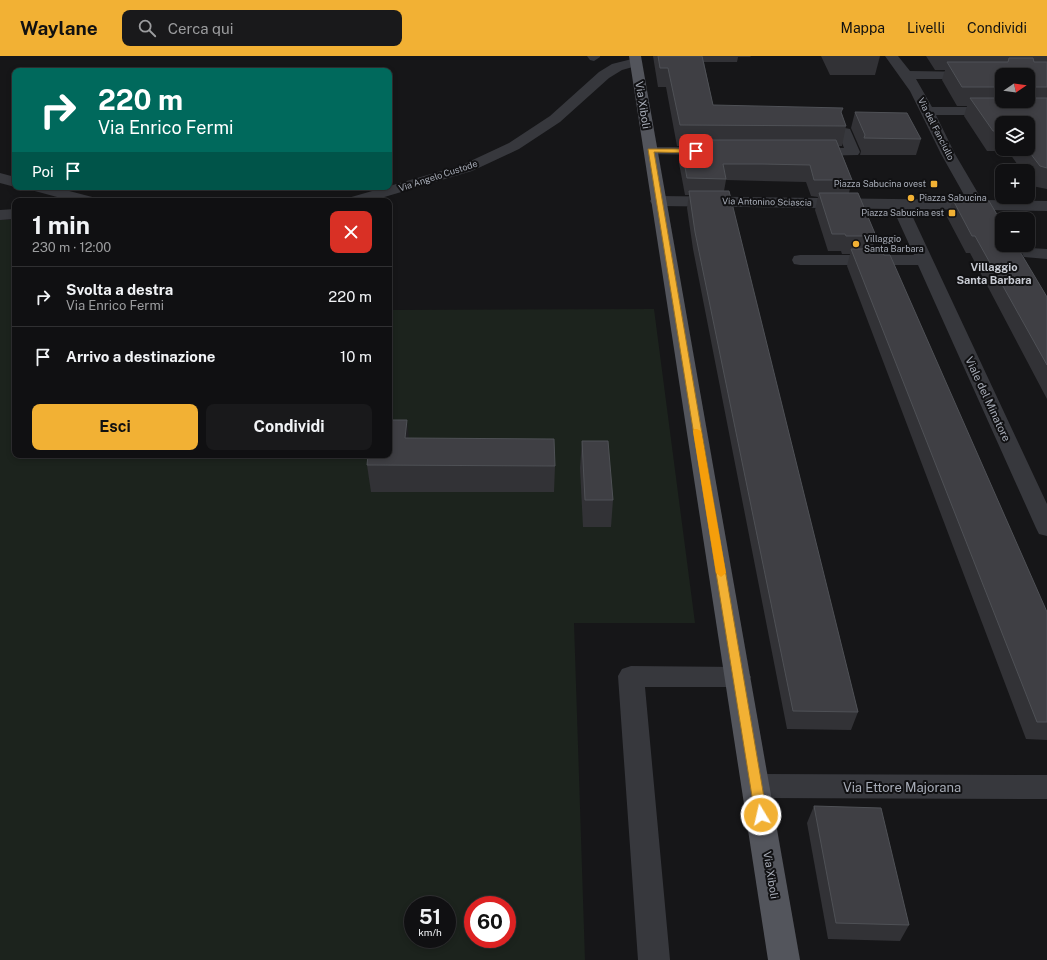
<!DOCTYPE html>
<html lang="it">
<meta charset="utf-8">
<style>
body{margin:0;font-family:"Public Sans",sans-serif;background:#19191b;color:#f1f3f6;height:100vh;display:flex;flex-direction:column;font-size:15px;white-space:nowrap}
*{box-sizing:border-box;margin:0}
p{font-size:13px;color:#9c9d9f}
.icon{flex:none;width:22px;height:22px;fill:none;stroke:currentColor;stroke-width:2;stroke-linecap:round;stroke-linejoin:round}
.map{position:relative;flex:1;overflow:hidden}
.side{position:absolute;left:12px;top:142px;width:380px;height:260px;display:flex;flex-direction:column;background:#101012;border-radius:8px;box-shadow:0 2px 6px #0003,0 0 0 1px #303032}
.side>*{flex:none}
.banner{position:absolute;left:12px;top:12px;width:380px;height:122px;border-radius:8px;box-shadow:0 2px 6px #0003,0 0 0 1px #303032;background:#00695c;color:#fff;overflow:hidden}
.needle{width:26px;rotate:77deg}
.tools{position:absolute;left:995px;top:12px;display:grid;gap:8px}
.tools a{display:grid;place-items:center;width:40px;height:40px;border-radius:8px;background:#101012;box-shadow:0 2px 6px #0003,0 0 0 1px #303032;font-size:20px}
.speed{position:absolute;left:404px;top:840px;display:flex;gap:8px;font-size:20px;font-weight:700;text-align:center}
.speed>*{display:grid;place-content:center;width:52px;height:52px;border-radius:50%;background:#101012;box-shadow:0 2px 6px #0003,0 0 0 1px #303032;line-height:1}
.speed small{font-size:10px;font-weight:400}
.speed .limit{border:6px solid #d22;background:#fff;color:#111}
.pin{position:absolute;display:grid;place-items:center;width:34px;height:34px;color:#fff;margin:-17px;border-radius:8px;box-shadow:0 2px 6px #0006}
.me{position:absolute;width:44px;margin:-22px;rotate:351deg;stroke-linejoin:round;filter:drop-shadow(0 0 3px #0008)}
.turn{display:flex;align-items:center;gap:14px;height:84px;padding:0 20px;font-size:18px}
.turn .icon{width:52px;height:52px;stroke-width:2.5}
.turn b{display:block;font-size:28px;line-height:34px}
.then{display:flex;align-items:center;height:38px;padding:0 20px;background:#0003;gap:8px;font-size:15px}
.round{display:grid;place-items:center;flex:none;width:42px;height:42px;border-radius:8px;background:#19191b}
.head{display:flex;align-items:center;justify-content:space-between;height:68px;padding:0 20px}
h1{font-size:24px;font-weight:700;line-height:30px}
.action{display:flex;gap:8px;margin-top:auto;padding:8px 20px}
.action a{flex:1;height:46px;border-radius:8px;background:#f2b134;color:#111;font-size:16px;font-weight:700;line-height:46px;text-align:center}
.action a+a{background:#19191b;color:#f1f3f6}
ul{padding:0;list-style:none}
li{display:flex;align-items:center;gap:12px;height:60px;padding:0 20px;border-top:1px solid #303032}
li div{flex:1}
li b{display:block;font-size:15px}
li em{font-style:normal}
header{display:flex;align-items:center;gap:24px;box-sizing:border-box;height:56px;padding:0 20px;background:#f2b134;color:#111}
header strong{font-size:19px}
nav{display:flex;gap:22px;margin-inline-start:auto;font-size:14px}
.search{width:280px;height:36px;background:#19191b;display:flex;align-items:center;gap:10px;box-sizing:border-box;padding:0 14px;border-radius:8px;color:#9c9d9f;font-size:15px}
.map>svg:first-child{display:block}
</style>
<header>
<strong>Waylane</strong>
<div class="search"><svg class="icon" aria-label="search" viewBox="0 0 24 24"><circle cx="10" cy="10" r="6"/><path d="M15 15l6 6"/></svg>Cerca qui</div>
<nav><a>Mappa</a><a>Livelli</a><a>Condividi</a></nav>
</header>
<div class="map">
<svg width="1047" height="904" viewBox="0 0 1047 904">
<rect width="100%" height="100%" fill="#161618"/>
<path fill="#1c231d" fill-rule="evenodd" d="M0 164H15V399H389V254L654 253 695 567H574L585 904H0ZM413 849H447V883H413ZM473 849H507V883H473Z"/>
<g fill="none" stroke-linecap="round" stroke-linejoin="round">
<g fill="#37383d" fill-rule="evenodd">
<polygon points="587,0 600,0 600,1 594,5 590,4"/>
<polygon points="885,0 898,0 910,15 977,16 978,19 977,22 972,23 916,23 932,51 1047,51 1047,59 936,59 955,98 982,144 1047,145 1047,155 909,153 1047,448 1047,480 1039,478 1036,472 918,209 800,209 794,208 792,204 794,200 800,199 914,199 893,153 658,150 652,148 650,145 652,142 658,140 967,144 941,98 910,35"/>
<polygon points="636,2 640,3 642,6 640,9 622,14 609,22 560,66 519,93 472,115 371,145 346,145 348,142 462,109 509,87 550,60 599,16 612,8"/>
<polygon points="845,72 850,73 860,96 858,99 810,100 805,99 803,96 805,93 810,92 844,92 838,76 840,73"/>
<polygon points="651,91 710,91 715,92 717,95 715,98 710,99 646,98 644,95 646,92"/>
<polygon points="0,117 15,121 15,131 0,127"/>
<polygon points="28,131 54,131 96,142 98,145 72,145 31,134"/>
<polygon points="15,153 15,163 0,164 0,154"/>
<polygon points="1030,192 1047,193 1047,203 1024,201 1022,197 1024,193"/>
<polygon points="631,610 738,611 747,614 751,621 747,628 738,631 645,631 670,904 638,904 618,620 622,613"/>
<polygon points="756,718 1047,719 1047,743 756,742 746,739 742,730 746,721"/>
</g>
<polygon fill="#53555c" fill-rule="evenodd" points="629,0 641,0 800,904 768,904"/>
</g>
<g fill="#323236" fill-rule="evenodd">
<polygon points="653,0 751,0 750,1 738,1 737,6 704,6 713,49 842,58 846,70 842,90 839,90 852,124 849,137 876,180 872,193 1047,556 1047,684 1026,683 847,210 850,198 842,198 841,195 828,195 815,154 818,141 811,140 806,126 726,124 724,135 858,656 851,674 787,673 693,193 687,152 689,139 685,139 679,107 681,90 677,90 666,31 658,31"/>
<polygon points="821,0 880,0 875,19 830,19"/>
<path d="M926 0H1047V133L1032 130 1028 124V115H1022L1008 95H987L964 60 967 50H957L942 24 945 14H935ZM1002 19H1028V45H1002ZM1002 67H1028V93H1002Z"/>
<polygon points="855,56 921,83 916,99 860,99 861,95 851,72"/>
<polygon points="953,144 1047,241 1047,343 970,197 966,197 947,161"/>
<polygon points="582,385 613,444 611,471 583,471 580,412"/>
<polygon points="367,409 555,410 554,436 371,436"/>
<polygon points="814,750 909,869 900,885 828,883 807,767"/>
</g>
<polygon fill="#212124" points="407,364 410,391 405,382"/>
<g fill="#3f3f44" stroke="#4f5156">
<polygon points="658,0 702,0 713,49 843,52 841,56 846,70 680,69 668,12 660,12"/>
<polygon points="1009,2 1033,2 1034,6 1047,6 1047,31 1028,31 1028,19 1002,19 1002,31 962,31 947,6 1008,6"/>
<polygon points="970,42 1002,42 1002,45 1028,45 1028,42 1047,42 1047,112 1040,110 1027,93 1028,93 1028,67 1002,67 1002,75 993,75"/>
<polygon points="855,56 907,57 921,83 864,82 865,79"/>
<polygon points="681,84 836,84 852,124 814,124 810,109 762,108 723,108 726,123 687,122 681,90 682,90"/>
<polygon points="689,135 729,135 858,656 793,655 695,176"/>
<polygon points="819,137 858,137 876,180 846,180 845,178 832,178"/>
<polygon points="953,144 989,145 1002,167 1002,189 1016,189 1047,241 1047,309 975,180 972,180"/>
<polygon points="851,193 881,193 884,199 890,199 1047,556 1047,666 1037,666"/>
<polygon points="389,364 407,364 405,382 554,383 555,410 367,409 368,399 389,399"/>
<polygon points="582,385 608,385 613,444 585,444"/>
<polygon points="814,750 881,752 909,869 836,867"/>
</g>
<polygon fill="#f2b134" stroke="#9d7322" points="648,93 696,93 699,95 696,97 654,96 767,759 765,763 761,764 757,763 755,759"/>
<polygon fill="#f59e0b" points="694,373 697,373 701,375 726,517 721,521 716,517 693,375"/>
<g fill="#f2b134" stroke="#111113" stroke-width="1.5">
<rect x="930" y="124" width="8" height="8" rx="2"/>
<circle cx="911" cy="142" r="4"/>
<rect x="948" y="153" width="8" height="8" rx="2"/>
<circle cx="856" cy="188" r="4"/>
</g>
<g text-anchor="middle" stroke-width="4" stroke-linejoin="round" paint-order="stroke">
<g font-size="9" fill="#a8adb8" stroke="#111113">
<text transform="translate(936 73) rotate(63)" y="3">Via del Fanciullo</text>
<text transform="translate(438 120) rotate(-18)" y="3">Via Angelo Custode</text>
<text transform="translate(767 146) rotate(1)" y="3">Via Antonino Sciascia</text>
</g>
<g font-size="9" fill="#a8adb8" stroke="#111113" text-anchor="end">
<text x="926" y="131">Piazza Sabucina ovest</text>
<text x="919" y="145" text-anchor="start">Piazza Sabucina</text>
<text x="944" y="160">Piazza Sabucina est</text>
<text x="864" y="186" text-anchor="start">Villaggio<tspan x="864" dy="10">Santa Barbara</tspan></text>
</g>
<g font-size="11" fill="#a8adb8" stroke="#111113">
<text transform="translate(643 49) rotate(81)" y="4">Via Xiboli</text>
<text transform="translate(988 343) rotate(65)" y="4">Viale del Minatore</text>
<text transform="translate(771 819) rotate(81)" y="4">Via Xiboli</text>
</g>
<g font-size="11" font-weight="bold" fill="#c9ccd4" stroke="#111113">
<text x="994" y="215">Villaggio<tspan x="994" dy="13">Santa Barbara</tspan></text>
</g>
<g font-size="13" fill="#a8adb8" stroke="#111113">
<text x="902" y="736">Via Ettore Majorana</text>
</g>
</g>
</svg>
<div class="tools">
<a><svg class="needle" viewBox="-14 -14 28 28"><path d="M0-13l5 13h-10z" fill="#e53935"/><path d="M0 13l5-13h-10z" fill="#9c9d9f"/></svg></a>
<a><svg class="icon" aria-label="layers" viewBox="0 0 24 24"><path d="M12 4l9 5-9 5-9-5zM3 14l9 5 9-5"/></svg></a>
<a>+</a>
<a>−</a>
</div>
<div class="speed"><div>51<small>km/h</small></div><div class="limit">60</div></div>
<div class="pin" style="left:696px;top:95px;background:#d93025"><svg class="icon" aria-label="arrive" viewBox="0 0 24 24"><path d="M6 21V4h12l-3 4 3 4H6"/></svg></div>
<svg class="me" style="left:761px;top:759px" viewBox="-20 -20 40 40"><circle r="17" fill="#f2b134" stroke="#fff" stroke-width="3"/><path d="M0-11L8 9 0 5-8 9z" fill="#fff"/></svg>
<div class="banner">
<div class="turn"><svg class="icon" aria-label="right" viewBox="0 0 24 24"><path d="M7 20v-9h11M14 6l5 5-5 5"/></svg><div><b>220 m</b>Via Enrico Fermi</div></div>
<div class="then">Poi<svg class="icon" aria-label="arrive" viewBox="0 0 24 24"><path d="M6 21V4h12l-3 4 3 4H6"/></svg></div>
</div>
<section class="side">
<div class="head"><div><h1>1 min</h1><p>230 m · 12:00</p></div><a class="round" style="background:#d93025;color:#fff"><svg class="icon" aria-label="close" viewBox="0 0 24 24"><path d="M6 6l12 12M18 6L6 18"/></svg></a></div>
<ul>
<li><svg class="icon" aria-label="right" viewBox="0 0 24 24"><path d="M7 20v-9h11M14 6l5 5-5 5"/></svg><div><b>Svolta a destra</b><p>Via Enrico Fermi</p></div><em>220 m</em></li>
<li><svg class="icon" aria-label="arrive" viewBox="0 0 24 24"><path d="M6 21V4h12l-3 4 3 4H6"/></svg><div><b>Arrivo a destinazione</b></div><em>10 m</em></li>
</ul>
<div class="action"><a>Esci</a><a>Condividi</a></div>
</section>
</div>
